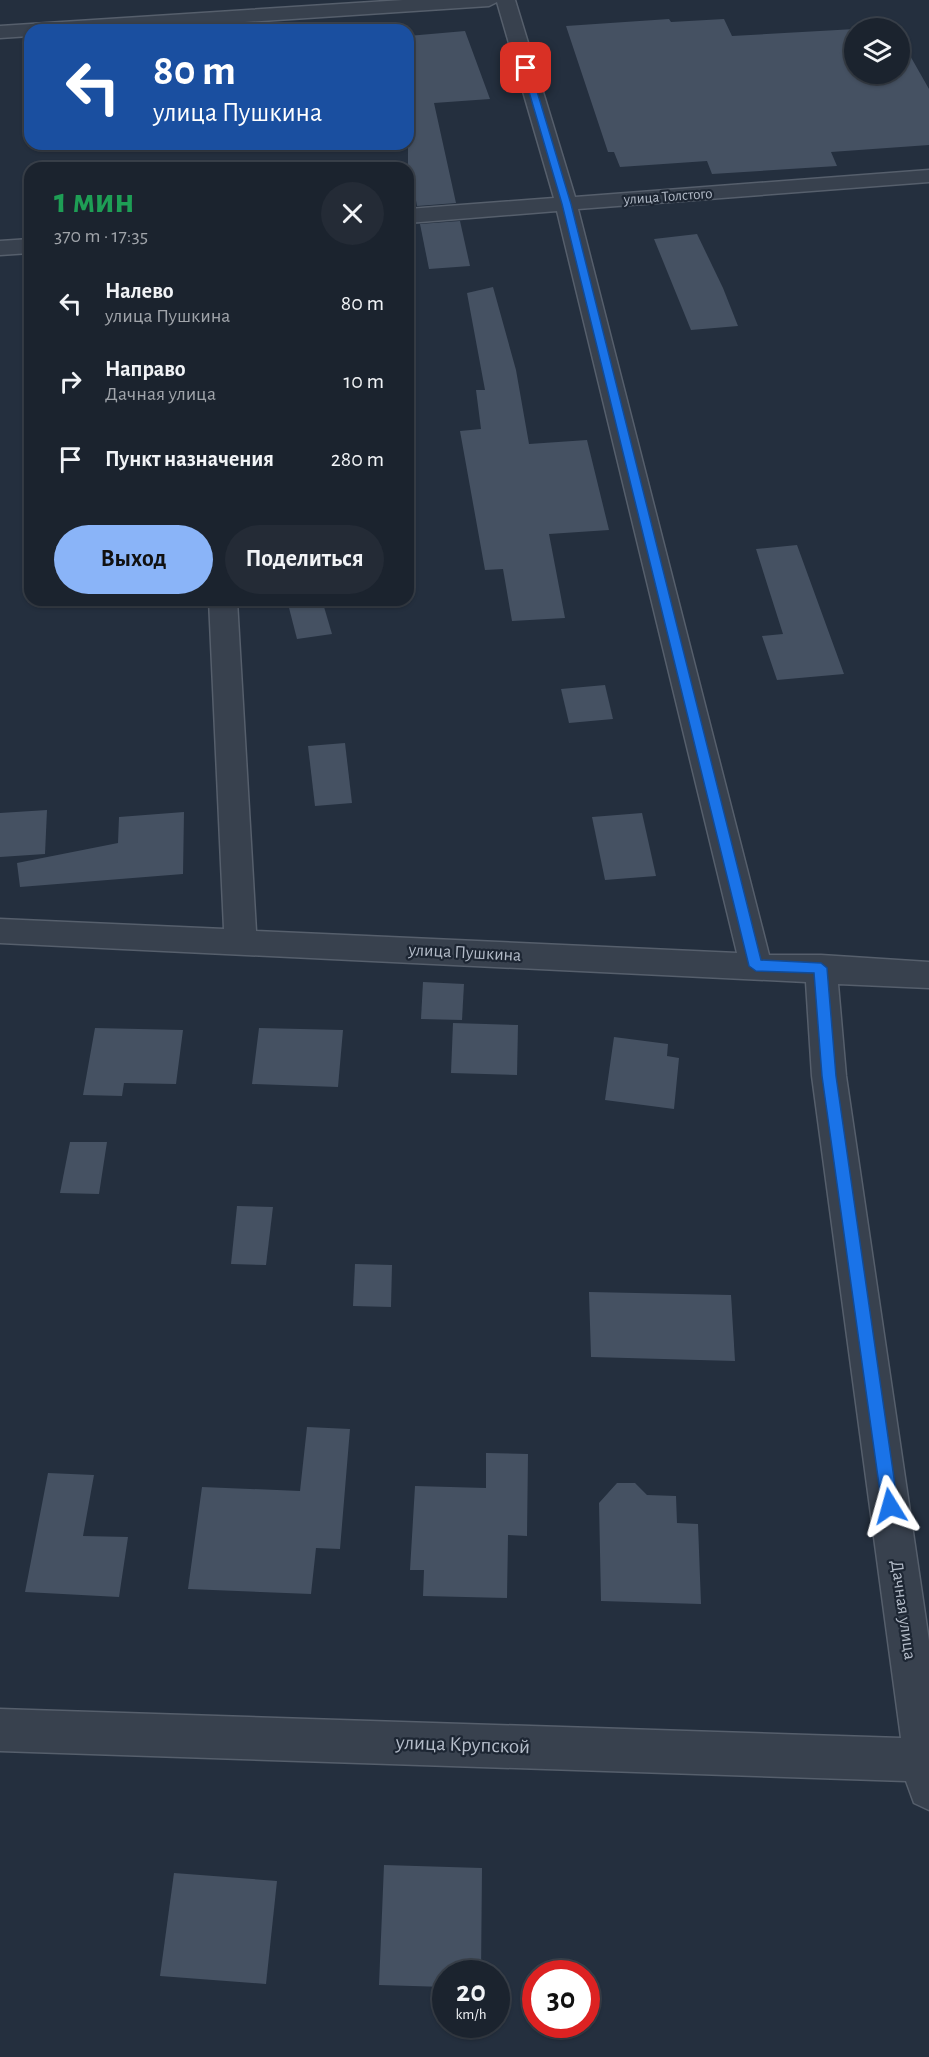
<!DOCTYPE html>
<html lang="ru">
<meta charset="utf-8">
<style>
body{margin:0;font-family:"Alegreya Sans",sans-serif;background:#242b36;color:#f1f3f6;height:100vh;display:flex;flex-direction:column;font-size:22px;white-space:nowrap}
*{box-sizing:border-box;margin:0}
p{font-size:20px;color:#a0a4aa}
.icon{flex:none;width:33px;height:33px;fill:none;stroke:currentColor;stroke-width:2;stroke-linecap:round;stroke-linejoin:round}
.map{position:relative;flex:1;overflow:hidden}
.drawer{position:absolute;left:24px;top:162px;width:390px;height:444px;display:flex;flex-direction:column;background:#1b232e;border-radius:18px;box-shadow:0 2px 4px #0004,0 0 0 2px #39404a}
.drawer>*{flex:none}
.banner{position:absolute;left:24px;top:24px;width:390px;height:126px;border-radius:18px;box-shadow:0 2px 4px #0004,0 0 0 2px #39404a;background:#1a4fa0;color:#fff;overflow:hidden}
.fabs{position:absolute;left:844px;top:18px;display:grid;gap:12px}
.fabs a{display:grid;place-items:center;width:66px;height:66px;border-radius:50%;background:#1b232e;box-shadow:0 2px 4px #0004,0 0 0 2px #39404a;font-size:30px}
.speed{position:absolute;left:432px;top:1960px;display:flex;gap:12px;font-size:30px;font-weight:700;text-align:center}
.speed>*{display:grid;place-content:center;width:78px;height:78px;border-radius:50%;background:#1b232e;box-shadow:0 2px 4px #0004,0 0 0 2px #39404a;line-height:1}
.speed small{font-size:15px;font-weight:400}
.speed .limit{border:9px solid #d22;background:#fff;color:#111}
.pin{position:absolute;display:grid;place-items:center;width:51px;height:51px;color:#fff;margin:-26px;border-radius:12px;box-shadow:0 3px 9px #0006}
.me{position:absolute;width:66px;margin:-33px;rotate:352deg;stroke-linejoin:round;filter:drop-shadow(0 0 4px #0008)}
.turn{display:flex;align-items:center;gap:21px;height:126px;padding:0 30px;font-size:27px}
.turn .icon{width:78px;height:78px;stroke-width:2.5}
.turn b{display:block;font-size:42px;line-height:51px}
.round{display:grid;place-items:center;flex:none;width:63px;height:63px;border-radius:32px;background:#242b36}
.headline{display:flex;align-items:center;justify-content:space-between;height:102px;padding:0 30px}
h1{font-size:36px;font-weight:700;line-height:45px;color:#1e9e55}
.primary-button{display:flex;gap:12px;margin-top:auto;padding:12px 30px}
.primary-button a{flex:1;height:69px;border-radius:36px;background:#8ab4f8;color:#111;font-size:24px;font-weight:700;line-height:69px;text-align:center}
.primary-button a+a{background:#242b36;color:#f1f3f6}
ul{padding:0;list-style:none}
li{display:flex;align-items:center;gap:18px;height:78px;padding:0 30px}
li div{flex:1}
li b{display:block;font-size:22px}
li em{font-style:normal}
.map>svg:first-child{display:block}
</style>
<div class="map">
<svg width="929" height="2057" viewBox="0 0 929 2057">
<rect width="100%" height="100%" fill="#242f3e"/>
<g fill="#455162">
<polygon points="669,19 671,22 724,19 732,36 855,29 855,74 900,74 900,38 929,89 929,145 831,152 837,166 712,174 707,161 620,167 614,152 608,152 566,26"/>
<polygon points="465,31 490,99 434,103 456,203 417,206 412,178 408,179 408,57 413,57 408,36"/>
<polygon points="460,221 470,266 429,269 420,224"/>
<polygon points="697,234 723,288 738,326 691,330 654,239"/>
<polygon points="493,287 516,370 529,444 587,440 609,530 549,534 565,618 512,621 503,569 485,570 460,431 481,429 476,390 485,390 467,293"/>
<polygon points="797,545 844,674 777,680 762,636 783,634 756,549"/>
<polygon points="287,600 322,600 332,634 297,639"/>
<polygon points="605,685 613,719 569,723 561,689"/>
<polygon points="345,743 352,803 315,806 308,746"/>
<polygon points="47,810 45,854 0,857 0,813"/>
<polygon points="184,812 183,874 20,887 17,863 118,843 119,817"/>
<polygon points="642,813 656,876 605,880 592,817"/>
<polygon points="423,982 464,984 462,1020 421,1019"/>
<polygon points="453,1023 518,1025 517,1075 451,1073"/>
<polygon points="95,1028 183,1030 176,1084 124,1083 122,1096 83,1095"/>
<polygon points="259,1028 343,1030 338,1087 252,1084"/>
<polygon points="614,1037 668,1044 667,1056 679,1058 674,1109 605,1100"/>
<polygon points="70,1142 107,1142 99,1194 60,1193"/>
<polygon points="237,1206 273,1207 266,1265 231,1264"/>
<polygon points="355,1264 392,1265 391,1307 353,1306"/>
<polygon points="589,1292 731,1295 735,1361 591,1357"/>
<polygon points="307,1427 350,1429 340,1549 316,1548 311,1594 188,1589 202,1487 300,1491"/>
<polygon points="486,1453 528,1454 527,1536 508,1535 507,1598 423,1596 424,1570 410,1570 415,1486 486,1488"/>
<polygon points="48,1473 94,1475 83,1536 128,1537 119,1597 25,1592"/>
<polygon points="617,1483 635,1483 647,1495 676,1496 677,1523 698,1524 701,1604 601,1601 599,1503"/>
<polygon points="384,1865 482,1868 481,1974 446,1974 446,1987 379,1985"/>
<polygon points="174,1873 277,1881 266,1984 160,1976"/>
</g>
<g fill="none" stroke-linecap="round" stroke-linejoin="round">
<defs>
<g id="minor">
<polygon points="403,0 515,0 575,197 929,170 929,182 578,209 769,955 821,955 929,962 929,988 838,984 846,1076 929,1641 929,1810 914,1803 906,1781 0,1751 0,1709 901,1738 812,1076 806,982 0,943 0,919 224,929 209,600 237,600 256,931 737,953 557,211 408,223 408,209 554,198 497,2 489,6 123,30 30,30 30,36 0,38 0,26"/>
<polygon points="30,239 30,253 0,255 0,241"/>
</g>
</defs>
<use href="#minor" stroke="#565f6c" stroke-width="3"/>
<use href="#minor" fill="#38414e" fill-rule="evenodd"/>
</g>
<polygon fill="#1a73e8" stroke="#114b97" stroke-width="1.5" points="526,65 530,68 571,204 761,960 821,963 827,968 836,1076 898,1506 896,1512 890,1514 884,1512 882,1506 822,1076 814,973 756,971 749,966 562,204 522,68"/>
<g text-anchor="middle" stroke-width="4.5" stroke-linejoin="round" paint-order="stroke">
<g font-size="15" fill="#b4bcc9" stroke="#1d2633">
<text transform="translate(668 196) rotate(-4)" y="5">улица Толстого</text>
</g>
<g font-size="18" fill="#b4bcc9" stroke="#1d2633">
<text transform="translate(465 952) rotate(3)" y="6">улица Пушкина</text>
<text transform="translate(904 1610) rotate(82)" y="6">Дачная улица</text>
</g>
<g font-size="21" fill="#b4bcc9" stroke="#1d2633">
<text transform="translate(463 1744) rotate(2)" y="7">улица Крупской</text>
</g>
</g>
</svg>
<div class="fabs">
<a><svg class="icon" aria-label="layers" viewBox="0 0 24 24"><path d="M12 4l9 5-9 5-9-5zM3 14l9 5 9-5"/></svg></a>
</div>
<div class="speed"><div>20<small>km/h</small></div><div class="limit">30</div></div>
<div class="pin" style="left:526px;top:68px;background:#d93025"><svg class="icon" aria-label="arrive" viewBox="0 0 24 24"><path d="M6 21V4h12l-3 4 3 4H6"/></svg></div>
<svg class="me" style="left:890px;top:1506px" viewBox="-20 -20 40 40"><path d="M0-17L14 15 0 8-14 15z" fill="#1a73e8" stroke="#fff" stroke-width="4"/></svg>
<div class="banner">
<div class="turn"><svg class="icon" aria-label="left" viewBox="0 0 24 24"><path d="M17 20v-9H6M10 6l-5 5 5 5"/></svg><div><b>80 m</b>улица Пушкина</div></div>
</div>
<section class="drawer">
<div class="headline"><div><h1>1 мин</h1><p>370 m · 17:35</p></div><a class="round"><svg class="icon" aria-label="close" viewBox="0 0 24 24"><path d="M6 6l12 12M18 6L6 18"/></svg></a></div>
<ul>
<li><svg class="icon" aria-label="left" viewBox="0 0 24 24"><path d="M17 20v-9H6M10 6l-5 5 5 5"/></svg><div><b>Налево</b><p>улица Пушкина</p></div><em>80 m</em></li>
<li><svg class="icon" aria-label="right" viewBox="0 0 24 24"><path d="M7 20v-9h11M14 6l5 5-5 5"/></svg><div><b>Направо</b><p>Дачная улица</p></div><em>10 m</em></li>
<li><svg class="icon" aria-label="arrive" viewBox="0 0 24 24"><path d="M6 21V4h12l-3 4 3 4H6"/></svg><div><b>Пункт назначения</b></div><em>280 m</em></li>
</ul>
<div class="primary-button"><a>Выход</a><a>Поделиться</a></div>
</section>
</div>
